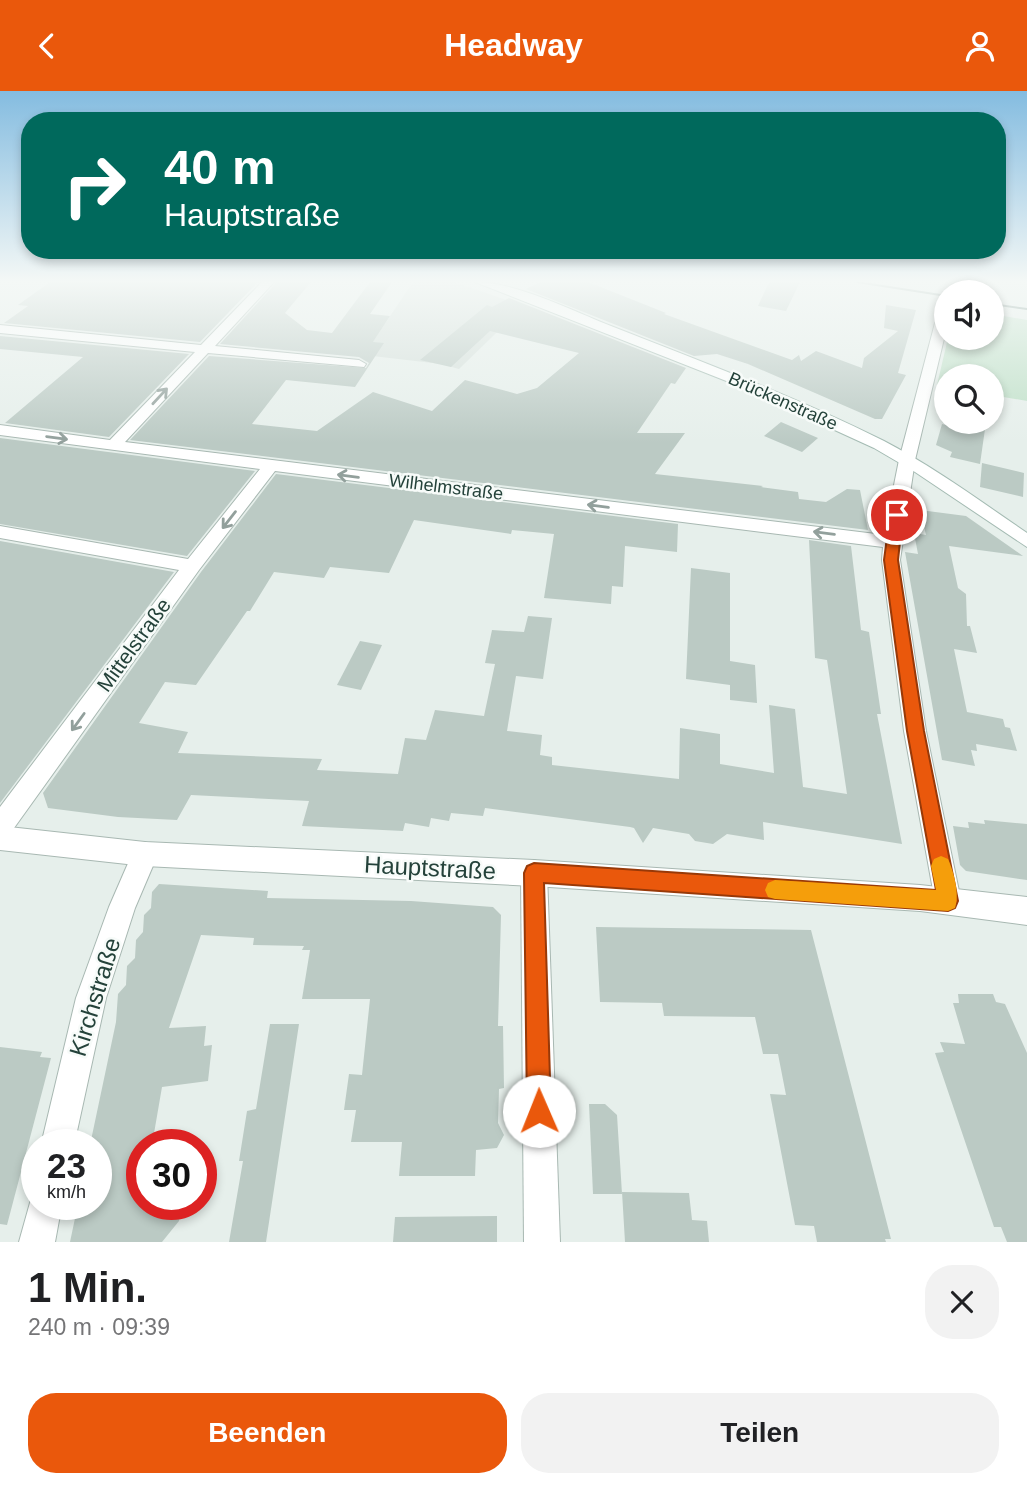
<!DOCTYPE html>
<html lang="de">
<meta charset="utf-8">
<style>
body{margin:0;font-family:Helvetica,sans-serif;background:#f2f2f2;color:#202124;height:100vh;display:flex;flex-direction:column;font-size:26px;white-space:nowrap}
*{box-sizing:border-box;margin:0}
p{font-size:23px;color:#757577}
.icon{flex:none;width:38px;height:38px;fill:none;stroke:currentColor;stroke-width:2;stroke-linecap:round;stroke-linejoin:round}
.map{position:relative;height:1151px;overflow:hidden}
.drawer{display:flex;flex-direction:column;background:#fff;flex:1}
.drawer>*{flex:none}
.guide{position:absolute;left:21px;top:21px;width:985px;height:147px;border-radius:28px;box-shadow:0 4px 10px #0003;background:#00695c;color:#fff;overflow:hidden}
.fabs{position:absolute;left:934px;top:189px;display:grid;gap:14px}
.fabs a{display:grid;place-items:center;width:70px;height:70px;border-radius:50%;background:#fff;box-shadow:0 4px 10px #0003;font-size:35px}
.speed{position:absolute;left:21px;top:1038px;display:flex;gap:14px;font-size:35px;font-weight:700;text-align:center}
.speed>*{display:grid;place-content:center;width:91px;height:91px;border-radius:50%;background:#fff;box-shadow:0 4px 10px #0003;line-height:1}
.speed small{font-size:18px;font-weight:400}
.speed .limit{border:10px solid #d22;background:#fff;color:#111}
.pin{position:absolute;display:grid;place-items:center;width:60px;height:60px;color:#fff;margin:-30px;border:4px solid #fff;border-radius:50%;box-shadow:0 2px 7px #0007}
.me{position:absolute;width:77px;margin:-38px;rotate:359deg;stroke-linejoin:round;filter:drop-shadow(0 0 5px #0008)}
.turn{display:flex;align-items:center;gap:24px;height:147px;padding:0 28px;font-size:32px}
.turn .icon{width:91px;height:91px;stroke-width:2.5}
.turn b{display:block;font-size:49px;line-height:60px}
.round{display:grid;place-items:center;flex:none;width:74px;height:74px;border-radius:28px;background:#f2f2f2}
.head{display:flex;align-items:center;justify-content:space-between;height:119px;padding:0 28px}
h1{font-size:42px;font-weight:800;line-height:52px}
.primary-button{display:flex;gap:14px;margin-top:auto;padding:14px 28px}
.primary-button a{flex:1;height:80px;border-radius:28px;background:#ea580c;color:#fff;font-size:28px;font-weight:800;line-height:80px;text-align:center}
.primary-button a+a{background:#f2f2f2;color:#202124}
header{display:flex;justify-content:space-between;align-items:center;height:91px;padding:0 28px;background:#ea580c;color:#fff;font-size:32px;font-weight:800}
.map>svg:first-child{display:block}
</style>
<header><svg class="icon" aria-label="back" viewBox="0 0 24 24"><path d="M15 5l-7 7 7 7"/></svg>Headway<svg class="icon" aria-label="person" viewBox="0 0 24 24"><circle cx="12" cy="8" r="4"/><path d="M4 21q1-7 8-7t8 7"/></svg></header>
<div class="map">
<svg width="1027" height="1151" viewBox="0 0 1027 1151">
<rect width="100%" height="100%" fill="#e6efeb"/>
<polygon fill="#d4dfda" points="413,191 454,191 524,215 459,278 441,273 364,264"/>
<polygon fill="#bfe0c8" points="992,223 1027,229 1027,310 992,304 992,285 947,285 947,296 937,294 948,247 992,247"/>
<g fill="#bbcac4">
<polygon points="50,191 258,191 200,251 4,232 28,215 18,214"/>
<polygon points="277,191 311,191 285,222 307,239 332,242 370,191 392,191 370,223 390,225 373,251 384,252 355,296 286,289 252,333 317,340 373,301 432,320 465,289 517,303 537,297 579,262 490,240 451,276 420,269 487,214 492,216 509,207 686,277 675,293 671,292 637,342 685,342 655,383 763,395 761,396 798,401 799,408 826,411 847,398 860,399 868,439 130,349 209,265 366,277 369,272 359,266 220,253"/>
<polygon points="540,191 588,191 666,222 664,223 792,269 799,264 801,270 816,260 862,277 864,267 898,240 884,237 886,214 916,219 898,282 906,284 882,328 875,328 748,273 717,263 694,265 526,198"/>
<polygon points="769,191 800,191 786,220 758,215"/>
<polygon points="0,245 189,263 109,346 5,332 83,266 0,258"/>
<polygon points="781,331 818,347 802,361 764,345"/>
<polygon points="946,331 986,331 980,373 950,366 952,361 936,354 942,333 946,334"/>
<polygon points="0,347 255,380 187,465 0,433"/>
<polygon points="982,372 1024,382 1023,406 980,396"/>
<polygon points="276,383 678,433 677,461 625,455 623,496 612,495 611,513 544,507 554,443 512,439 511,443 414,429 389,482 330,476 324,487 274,481 250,520 247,520 196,594 165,591 139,632 188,641 178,662 322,668 317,679 398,683 405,647 426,649 435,619 484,625 495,573 485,572 492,539 524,541 528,525 552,527 543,588 516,585 507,640 542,644 540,664 552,666 552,674 679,688 680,637 720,643 720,673 774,682 769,614 795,618 803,696 847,703 827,569 815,567 809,449 851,455 861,539 869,541 881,623 877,623 902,753 763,731 764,749 727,743 713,753 695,750 689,743 653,737 643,752 634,737 630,736 485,717 483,725 451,722 449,730 431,727 429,736 405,732 403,740 302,735 309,710 191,704 177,729 118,726 48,717 43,702 201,481"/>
<polygon points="920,419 966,425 1023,465 949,455 958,497 966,503 967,535 970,535 977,562 954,558 967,621 1003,628 1005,636 1010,637 1017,660 976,653 977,660 971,659 975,675 942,669 905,461 918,463 914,442 926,444"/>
<polygon points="0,450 174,481 0,712"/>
<polygon points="691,477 730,482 730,570 755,574 757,612 730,609 730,594 686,588"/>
<polygon points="360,550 382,554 361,599 337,594"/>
<polygon points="984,729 1027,733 1027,789 966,780 960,774 953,735 969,737 968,731 985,733"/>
<polygon points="159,793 268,800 267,807 411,810 493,816 501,824 498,935 503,935 504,997 499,998 498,1032 504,1044 497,1057 476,1059 475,1085 399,1085 402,1051 351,1051 356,1019 344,1019 349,983 362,984 370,908 302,908 310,859 302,859 304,855 253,854 254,847 201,844 169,937 206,935 204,955 212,954 208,990 162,996 152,1054 142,1054 142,1113 182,1113 179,1130 162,1151 70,1151 78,1113 96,1113 96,1054 90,1054 116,931 118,903 126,894 127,875 135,867 136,849 143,841 144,824 151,817 152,801"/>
<polygon points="596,836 811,839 891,1148 885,1148 886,1151 817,1151 814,1135 795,1134 770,1003 786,1004 778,963 763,963 755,926 664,925 662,912 600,911"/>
<polygon points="958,903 993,903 996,911 1005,913 1027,962 1027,1151 1007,1151 1001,1136 994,1136 935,962 944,961 940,951 965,953 953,912 959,912"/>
<polygon points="270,933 299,933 266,1151 229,1151 243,1070 239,1070 247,1020 256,1018"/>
<polygon points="0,956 42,961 40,966 51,967 7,1134 0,1133"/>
<polygon points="589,1013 605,1013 617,1024 622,1103 593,1103"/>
<polygon points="622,1101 689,1102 692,1129 707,1130 709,1151 625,1151"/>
<polygon points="497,1125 497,1151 393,1151 395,1126"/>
</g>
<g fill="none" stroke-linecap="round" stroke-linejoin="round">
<defs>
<g id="minor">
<polygon points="262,191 274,191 215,255 359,269 366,273 364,276 208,262 125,351 884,444 899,369 941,209 947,205 947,235 915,369 900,469 926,640 961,810 957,819 948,823 939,819 935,810 904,640 882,469 883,456 275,380 199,479 9,744 0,748 0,716 179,479 0,447 0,435 188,468 260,378 0,344 0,334 110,349 195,261 0,242 0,234 201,254"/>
<polygon points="145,751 154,754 158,763 135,817 106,907 74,1054 41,1054 76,907 109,816 136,754"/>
<polygon points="534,769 543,773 547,782 560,1151 524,1151 521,782 525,773"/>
<polygon points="37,1099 37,1113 62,1113 55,1151 19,1151 33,1101"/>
</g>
<polygon id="tertiary" points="0,735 145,751 534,769 920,794 1027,806 1027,834 920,820 534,795 145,775 0,759"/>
<path id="secondary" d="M475 191C515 191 573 220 611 235 703 271 796 306 884 350 934 376 980 410 1027 442V456L915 381 874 357 734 293Z"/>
</defs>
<use href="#minor" stroke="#a8b8b2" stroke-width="2"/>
<use href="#tertiary" stroke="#a8b8b2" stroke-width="2"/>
<use href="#secondary" stroke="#a4bbb3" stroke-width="2"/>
<use href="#minor" fill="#fff" fill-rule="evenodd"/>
<use href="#tertiary" fill="#fff" fill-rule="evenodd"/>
<use href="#secondary" fill="#fff" fill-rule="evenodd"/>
<g stroke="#5f7d75" stroke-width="2">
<polyline points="857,191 947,205"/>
<polyline points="992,213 1027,218"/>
</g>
</g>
<defs><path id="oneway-shaft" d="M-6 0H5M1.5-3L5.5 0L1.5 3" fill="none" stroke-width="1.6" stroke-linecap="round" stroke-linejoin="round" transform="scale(1.75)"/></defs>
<g stroke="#92a09c">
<use href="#oneway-shaft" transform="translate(160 305) rotate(-47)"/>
<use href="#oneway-shaft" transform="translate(57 347) rotate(8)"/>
<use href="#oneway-shaft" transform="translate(348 385) rotate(-173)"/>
<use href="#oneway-shaft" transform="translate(598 415) rotate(-173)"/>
<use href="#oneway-shaft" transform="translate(229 429) rotate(128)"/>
<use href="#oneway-shaft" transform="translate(824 442) rotate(-173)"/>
<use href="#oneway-shaft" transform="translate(78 631) rotate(126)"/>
</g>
<linearGradient id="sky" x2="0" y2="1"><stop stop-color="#84bce0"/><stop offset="0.54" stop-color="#f4f8f6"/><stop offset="1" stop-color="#f4f8f6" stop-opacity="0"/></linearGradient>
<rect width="1027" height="352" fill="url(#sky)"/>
<polygon fill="#ea580c" stroke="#983908" stroke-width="2" points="897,419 903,424 898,469 924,640 958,810 955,817 948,820 544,792 551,1020 548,1029 539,1032 531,1029 527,1020 524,782 527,775 534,772 936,799 907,640 884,469 890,424"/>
<path fill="#f59e0b" d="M941 765 948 768C954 781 960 804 955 817L948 820 775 808 768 806 765 799 768 792 775 789 936 799 931 775 934 768Z"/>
<g text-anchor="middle" stroke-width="5" stroke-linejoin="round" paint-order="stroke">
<g font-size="18" fill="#24423a" stroke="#f7fbf9">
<text transform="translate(783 310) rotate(24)" y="6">Brückenstraße</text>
<text transform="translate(446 396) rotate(7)" y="6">Wilhelmstraße</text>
</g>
<g font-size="21" fill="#24423a" stroke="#f7fbf9">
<text transform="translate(134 554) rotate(-54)" y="7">Mittelstraße</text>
</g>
<g font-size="24" fill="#24423a" stroke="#f7fbf9">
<text transform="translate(430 777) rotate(3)" y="8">Hauptstraße</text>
<text transform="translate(95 906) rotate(-73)" y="8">Kirchstraße</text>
</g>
</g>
</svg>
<div class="fabs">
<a><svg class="icon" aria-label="sound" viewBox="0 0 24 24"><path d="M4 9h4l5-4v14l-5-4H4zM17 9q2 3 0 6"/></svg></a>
<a><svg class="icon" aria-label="search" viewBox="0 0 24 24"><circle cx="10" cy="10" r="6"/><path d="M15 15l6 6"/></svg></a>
</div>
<div class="speed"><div>23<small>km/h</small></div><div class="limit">30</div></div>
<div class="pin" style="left:897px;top:424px;background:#d93025"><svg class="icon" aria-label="arrive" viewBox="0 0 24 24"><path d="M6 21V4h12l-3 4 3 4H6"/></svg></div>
<svg class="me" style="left:539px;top:1020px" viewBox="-20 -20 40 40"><circle r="19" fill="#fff"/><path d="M0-13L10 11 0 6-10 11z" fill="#ea580c"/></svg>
<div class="guide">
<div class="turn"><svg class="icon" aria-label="right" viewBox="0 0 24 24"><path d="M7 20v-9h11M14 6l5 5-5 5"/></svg><div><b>40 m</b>Hauptstraße</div></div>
</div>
</div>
<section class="drawer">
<div class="head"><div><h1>1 Min.</h1><p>240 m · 09:39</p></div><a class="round"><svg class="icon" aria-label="close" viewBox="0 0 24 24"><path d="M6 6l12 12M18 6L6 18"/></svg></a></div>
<div class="primary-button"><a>Beenden</a><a>Teilen</a></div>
</section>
